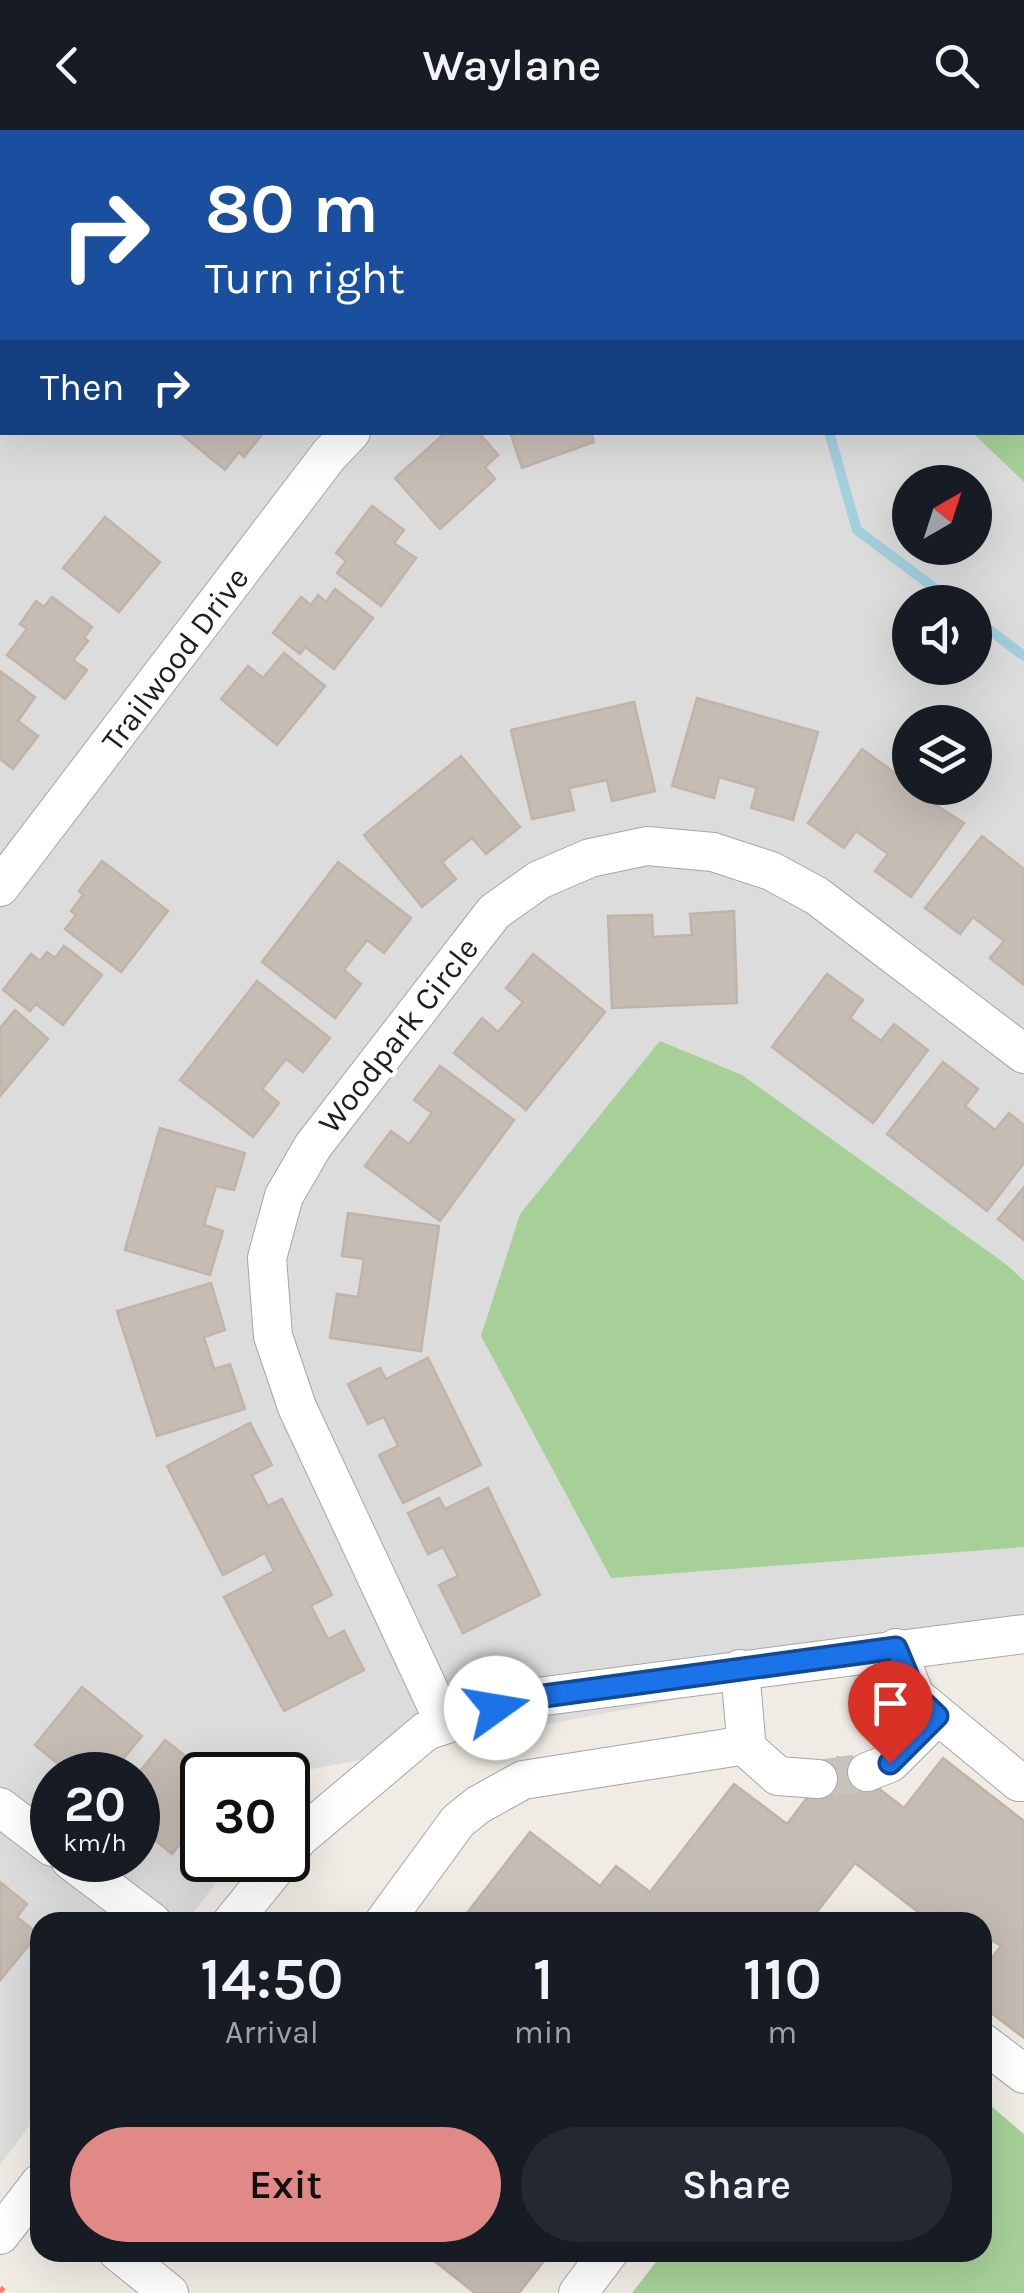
<!DOCTYPE html>
<style>
body{margin:0;font-family:Karla,sans-serif;background:#242831;color:#f1f3f6;height:100vh;display:flex;flex-direction:column;font-size:38px;white-space:nowrap}
*{box-sizing:border-box;margin:0}
p{font-size:32px;color:#9ea1a6}
.icon{flex:none;width:55px;height:55px;fill:none;stroke:currentColor;stroke-width:2;stroke-linecap:round;stroke-linejoin:round}
.map{position:relative;flex:1;overflow:hidden}
.side{position:absolute;left:30px;top:1782px;width:962px;height:350px;display:flex;flex-direction:column;background:#171b24;border-radius:30px;box-shadow:0 10px 40px #0002}
.side>*{flex:none}
.hud{position:absolute;left:0px;top:0px;width:1025px;height:305px;box-shadow:0 10px 40px #0002;background:#1a4fa0;color:#fff;overflow:hidden}
.needle{width:65px;rotate:39deg}
.tools{position:absolute;left:892px;top:335px;display:grid;gap:20px}
.tools a{display:grid;place-items:center;width:100px;height:100px;border-radius:50%;background:#171b24;box-shadow:0 10px 40px #0002;font-size:50px}
.speed{position:absolute;left:30px;top:1622px;display:flex;gap:20px;font-size:50px;font-weight:700;text-align:center}
.speed>*{display:grid;place-content:center;width:130px;height:130px;border-radius:50%;background:#171b24;box-shadow:0 10px 40px #0002;line-height:1}
.speed small{font-size:25px;font-weight:400}
.speed .limit{border:5px solid #111;border-radius:15px;background:#fff;color:#111}
.pin{position:absolute;display:grid;place-items:center;width:85px;height:85px;color:#fff;margin:-102px -42px;border-radius:50% 50% 50% 0;rotate:-45deg;box-shadow:0 0 10px #0007}
.pin .icon{rotate:45deg}
.me{position:absolute;width:110px;margin:-55px;rotate:77deg;stroke-linejoin:round;filter:drop-shadow(0 0 8px #0008)}
.turn{display:flex;align-items:center;gap:35px;height:210px;padding:0 40px;font-size:45px}
.turn .icon{width:130px;height:130px;stroke-width:2.5}
.turn b{display:block;font-size:70px;line-height:85px}
.then{display:flex;align-items:center;height:95px;padding:0 40px;background:#0003;gap:20px;font-size:38px}
.eta{display:flex;justify-content:space-evenly;align-items:center;height:170px;text-align:center}
.eta b{font-size:60px;font-weight:600;line-height:70px}
.button{display:flex;gap:20px;margin-top:auto;padding:20px 40px}
.button a{flex:1;height:115px;border-radius:60px;background:#e18987;color:#111;font-size:40px;font-weight:600;line-height:115px;text-align:center}
.button a+a{background:#242831;color:#f1f3f6}
header{display:flex;justify-content:space-between;align-items:center;height:130px;padding:0 40px;background:#171b24;font-size:45px;font-weight:600}
.map>svg:first-child{display:block}
</style>
<header><svg class="icon" aria-label="back" viewBox="0 0 24 24"><path d="M15 5l-7 7 7 7"/></svg>Waylane<svg class="icon" aria-label="search" viewBox="0 0 24 24"><circle cx="10" cy="10" r="6"/><path d="M15 15l6 6"/></svg></header>
<div class="map">
<svg width="1024" height="2163" viewBox="0 0 1024 2163">
<rect width="100%" height="100%" fill="#f0ece5"/>
<path fill="#dddcdc" fill-rule="evenodd" d="M0 0H1024V1503L302 1641 288 1660V1645H202V1730H234L186 1792H40V1982L0 2035ZM2 2H1022V302H2ZM910 352H975V418H910ZM910 472H975V538H910ZM910 592H975V658H910ZM52 1645H138V1730H52Z"/>
<g fill="#a7d098">
<polygon points="1024,246 1024,352 973,303 1022,302"/>
<polygon points="660,911 742,945 1007,1135 1024,1151 1024,1417 611,1448 481,1206 520,1084"/>
<polygon points="983,1969 1024,2004 1024,2163 632,2163 663,2123 982,2122"/>
</g>
<g fill="none" stroke-linecap="round" stroke-linejoin="round">
<g stroke="#a4cfde" stroke-width="10">
<polyline points="743,0 744,2"/>
<polyline points="829,302 857,400 953,472"/>
<polyline points="975,489 1024,526"/>
</g>
</g>
<g fill="#c5bcb4" stroke="#c2b3a6" stroke-width="2.5">
<polygon points="179,302 264,302 244,327 239,322 225,340"/>
<polygon points="446,302 478,302 498,325 485,337 495,349 440,399 395,348"/>
<polygon points="510,302 591,302 594,312 522,338"/>
<polygon points="372,376 404,400 394,413 416,428 381,476 337,443 346,431 336,423"/>
<polygon points="105,387 160,432 119,482 63,438"/>
<polygon points="335,459 373,488 334,539 305,517 300,524 273,503 301,467 311,475 318,465 326,472"/>
<polygon points="52,467 92,497 84,508 88,511 73,530 87,540 65,569 7,525 27,499 20,494 36,471 44,477"/>
<polygon points="284,523 325,556 277,615 221,569 248,536 263,548"/>
<polygon points="0,541 35,567 18,591 38,606 13,639 0,629"/>
<polygon points="697,568 818,602 793,690 751,678 757,658 719,647 714,668 672,656"/>
<polygon points="634,572 655,661 612,671 607,650 569,658 574,680 532,689 511,600"/>
<polygon points="862,619 910,654 910,658 964,693 911,767 875,741 888,724 856,701 844,718 808,693"/>
<polygon points="461,626 520,697 486,724 472,708 442,732 456,749 422,777 364,705"/>
<polygon points="982,706 1024,739 1024,855 990,828 1004,811 973,787 960,804 925,778"/>
<polygon points="102,731 168,781 121,842 65,799 76,785 71,781 83,765 79,761"/>
<polygon points="338,732 411,788 384,823 367,810 344,840 361,854 335,888 262,832"/>
<polygon points="734,781 737,873 612,878 608,786 652,785 653,807 692,805 690,784"/>
<polygon points="64,816 102,845 63,895 36,874 30,881 3,860 31,824 40,831 47,822 55,828"/>
<polygon points="533,824 605,882 526,980 454,923 482,888 498,902 523,872 506,858"/>
<polygon points="827,844 863,870 850,888 881,911 894,894 928,920 873,993 772,917"/>
<polygon points="257,851 330,908 303,942 286,929 262,959 279,973 253,1007 180,950"/>
<polygon points="15,880 48,909 0,966 0,898"/>
<polygon points="943,932 978,959 965,976 995,1000 1009,983 1024,995 1024,1033 987,1081 887,1004"/>
<polygon points="440,936 514,990 440,1091 365,1036 391,1001 409,1014 432,983 414,970"/>
<polygon points="160,998 245,1023 234,1060 216,1056 204,1095 223,1101 210,1145 125,1120"/>
<polygon points="1024,1057 1024,1110 998,1089"/>
<polygon points="348,1083 439,1096 421,1221 330,1208 337,1164 358,1167 364,1129 342,1126"/>
<polygon points="211,1153 225,1200 204,1207 214,1239 230,1234 245,1279 157,1306 117,1181"/>
<polygon points="428,1228 481,1335 403,1373 379,1325 398,1316 384,1287 368,1294 348,1254 380,1238 386,1249"/>
<polygon points="250,1293 272,1335 252,1345 268,1376 282,1369 332,1465 311,1476 328,1509 344,1501 364,1540 284,1581 224,1467 274,1441 265,1423 223,1445 167,1336"/>
<polygon points="488,1358 540,1465 463,1503 439,1455 458,1446 443,1417 428,1424 408,1383 439,1368 445,1379"/>
<polygon points="82,1557 142,1606 110,1645 101,1645 85,1632 72,1645 35,1615"/>
<polygon points="165,1610 209,1645 202,1645 202,1686 172,1724 143,1700 155,1684 138,1670 137,1645"/>
<polygon points="838,1627 904,1678 943,1628 1024,1691 1024,1908 982,1876 982,1840 1001,1816 982,1804 982,1792 931,1792 855,1733 809,1792 460,1792 530,1702 600,1756 616,1736 650,1762 734,1654 787,1694"/>
<polygon points="0,1752 27,1774 17,1787 38,1804 1,1849"/>
<polygon points="423,2122 551,2122 519,2163 475,2163"/>
</g>
<g fill="none" stroke-linecap="round" stroke-linejoin="round">
<polyline stroke="#c6c3bd" stroke-width="38" stroke-dasharray="38 19" stroke-linecap="butt" points="818,1649 867,1642"/>
<defs>
<g id="minor">
<polyline points="1022,50 1024,50"/>
<polyline points="0,757 329,325 351,302"/>
<polyline points="896,1518 915,1566 1019,1652 1024,1652"/>
<polyline points="445,1594 297,1277 273,1206 267,1128 284,1066 313,1016 494,782 539,750 590,728 647,716 713,722 771,741 817,766 1024,924"/>
<polyline points="742,1614 778,1646 818,1649"/>
<polyline points="867,1642 890,1633 937,1586"/>
<polyline points="0,1677 52,1717"/>
<polyline points="288,1722 299,1708 426,1601 522,1569 1024,1504"/>
<polyline points="70,1730 152,1792"/>
<polyline points="232,1792 282,1730"/>
<polyline points="384,1792 458,1691 478,1675 523,1650 740,1616 746,1609 740,1539"/>
<polyline points="982,1912 1024,1944"/>
<polyline points="0,2105 40,2053"/>
<polyline points="118,2122 169,2163"/>
<polyline points="578,2163 609,2122"/>
</g>
</defs>
<use href="#minor" stroke="#a6a6a6" stroke-width="40"/>
<polyline stroke="#fd7d68" stroke-width="6" stroke-dasharray="5 5" stroke-linecap="butt" points="0,2158 5,2163"/>
<use href="#minor" stroke="#fff" stroke-width="38"/>
</g>
<g fill="none" stroke-linecap="round" stroke-linejoin="round">
<defs>
<polyline id="route" points="496,1578 522,1569 896,1518 916,1566 937,1586 890,1633"/>
</defs>
<use href="#route" stroke="#114b97" stroke-width="25"/>
<use href="#route" stroke="#1a73e8" stroke-width="18"/>
</g>
<g text-anchor="middle" stroke-width="8" stroke-linejoin="round" paint-order="stroke">
<g font-size="32" fill="#1f1f1f" stroke="#fff">
<text transform="translate(175 529) rotate(-53)" y="11">Trailwood Drive</text>
<text transform="translate(398 905) rotate(-52)" y="11">Woodpark Circle</text>
</g>
</g>
</svg>
<div class="tools">
<a><svg class="needle" viewBox="-14 -14 28 28"><path d="M0-13l5 13h-10z" fill="#e53935"/><path d="M0 13l5-13h-10z" fill="#9ea1a6"/></svg></a>
<a><svg class="icon" aria-label="sound" viewBox="0 0 24 24"><path d="M4 9h4l5-4v14l-5-4H4zM17 9q2 3 0 6"/></svg></a>
<a><svg class="icon" aria-label="layers" viewBox="0 0 24 24"><path d="M12 4l9 5-9 5-9-5zM3 14l9 5 9-5"/></svg></a>
</div>
<div class="speed"><div>20<small>km/h</small></div><div class="limit">30</div></div>
<div class="pin" style="left:890px;top:1633px;background:#d93025"><svg class="icon" aria-label="arrive" viewBox="0 0 24 24"><path d="M6 21V4h12l-3 4 3 4H6"/></svg></div>
<svg class="me" style="left:496px;top:1578px" viewBox="-20 -20 40 40"><circle r="19" fill="#fff"/><path d="M0-13L10 11 0 6-10 11z" fill="#1a73e8"/></svg>
<div class="hud">
<div class="turn"><svg class="icon" aria-label="right" viewBox="0 0 24 24"><path d="M7 20v-9h11M14 6l5 5-5 5"/></svg><div><b>80 m</b>Turn right</div></div>
<div class="then">Then<svg class="icon" aria-label="right" viewBox="0 0 24 24"><path d="M7 20v-9h11M14 6l5 5-5 5"/></svg></div>
</div>
<section class="side">
<div class="eta">
<div><b>14:50</b><p>Arrival</p></div>
<div><b>1</b><p>min</p></div>
<div><b>110</b><p>m</p></div>
</div>
<div class="button"><a>Exit</a><a>Share</a></div>
</section>
</div>
